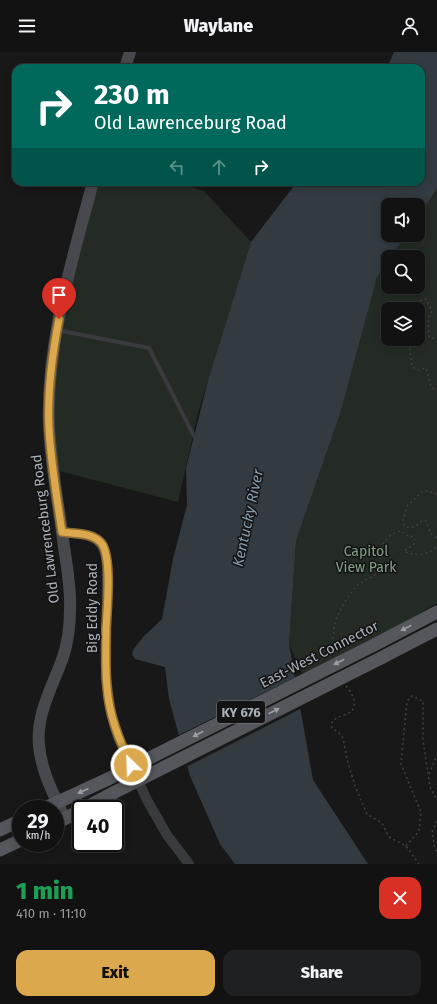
<!DOCTYPE html>
<meta charset="utf-8">
<style>
body{margin:0;font-family:"Fira Sans",sans-serif;background:#1f2021;color:#f1f3f6;height:100vh;display:flex;flex-direction:column;font-size:15px;white-space:nowrap}
*{box-sizing:border-box;margin:0}
p{font-size:13px;color:#9c9ea0}
.icon{flex:none;width:22px;height:22px;fill:none;stroke:currentColor;stroke-width:2;stroke-linecap:round;stroke-linejoin:round}
.map{position:relative;height:812px;overflow:hidden}
.details{display:flex;flex-direction:column;background:#121213;flex:1}
.details>*{flex:none}
.top-card{position:absolute;left:12px;top:12px;width:413px;height:122px;border-radius:12px;box-shadow:0 2px 10px #0003,0 0 0 1px #313233;background:#00695c;color:#fff;overflow:hidden}
.fabs{position:absolute;left:381px;top:146px;display:grid;gap:8px}
.fabs a{display:grid;place-items:center;width:44px;height:44px;border-radius:8px;background:#121213;box-shadow:0 2px 10px #0003,0 0 0 1px #313233;font-size:20px}
.speed{position:absolute;left:12px;top:748px;display:flex;gap:8px;font-size:20px;font-weight:700;text-align:center}
.speed>*{display:grid;place-content:center;width:52px;height:52px;border-radius:50%;background:#121213;box-shadow:0 2px 10px #0003,0 0 0 1px #313233;line-height:1}
.speed small{font-size:10px;font-weight:400}
.speed .limit{border:2px solid #111;border-radius:6px;background:#fff;color:#111}
.pin{position:absolute;display:grid;place-items:center;width:34px;height:34px;color:#fff;margin:-41px -17px;border-radius:50% 50% 50% 0;rotate:-45deg;box-shadow:0 0 4px #0007}
.pin .icon{rotate:45deg}
.me{position:absolute;width:44px;margin:-22px;rotate:336deg;stroke-linejoin:round;filter:drop-shadow(0 0 3px #0008)}
.turn{display:flex;align-items:center;gap:14px;height:84px;padding:0 16px;font-size:18px}
.turn .icon{width:52px;height:52px;stroke-width:2.5}
.turn b{display:block;font-size:28px;line-height:34px}
.lanes{display:flex;align-items:center;height:38px;padding:0 16px;background:#0003;justify-content:center;gap:20px;direction:ltr}
.lanes .off{opacity:.35}
.round{display:grid;place-items:center;flex:none;width:42px;height:42px;border-radius:12px;background:#1f2021}
.headline{display:flex;align-items:center;justify-content:space-between;height:68px;padding:0 16px}
h1{font-size:24px;font-weight:800;line-height:30px;color:#1e9e55}
.button{display:flex;gap:8px;margin-top:auto;padding:8px 16px}
.button a{flex:1;height:46px;border-radius:12px;background:#dca84d;color:#111;font-size:16px;font-weight:800;line-height:46px;text-align:center}
.button a+a{background:#1f2021;color:#f1f3f6}
header{display:flex;justify-content:space-between;align-items:center;height:52px;padding:0 16px;background:#121213;font-size:18px;font-weight:800}
.map>svg:first-child{display:block}
</style>
<header><svg class="icon" aria-label="menu" viewBox="0 0 24 24"><path d="M4 6h16M4 12h16M4 18h16"/></svg>Waylane<svg class="icon" aria-label="person" viewBox="0 0 24 24"><circle cx="12" cy="8" r="4"/><path d="M4 21q1-7 8-7t8 7"/></svg></header>
<div class="map">
<svg width="437" height="812" viewBox="0 0 437 812">
<rect width="100%" height="100%" fill="#181819"/>
<g fill="#242b25" fill-rule="evenodd">
<polygon points="93,130 174,130 204,139 251,190 198,361 178,450 48,416 56,300"/>
<path d="M437 137V551L305 628 289 592 296 489 341 359 377 225 388 209V235H418V205H391L406 183H418V165ZM388 257H418V287H388Z"/>
</g>
<polygon fill="#333b41" points="394,0 437,0 437,137 418,165 418,153 388,153 388,183 406,183 391,205 388,205 388,209 377,225 341,359 296,489 289,592 313,728 368,812 235,812 220,792 190,724 169,647 165,615 135,607 132,603 133,598 143,585 162,567 173,507 187,453 186,416 209,325 251,190 297,130 421,130 421,16 387,16"/>
<polygon fill="#181819" points="296,625 302,656 186,715 177,684"/>
<g fill="none" stroke-linecap="round" stroke-linejoin="round">
<g stroke="#3f4145" stroke-width="1.5" stroke-dasharray="2 3" stroke-linecap="butt">
<polyline points="418,269 420,249 426,247 432,259 428,267 429,285 437,287"/>
<polyline points="412,287 409,292 412,314 417,318 426,316 431,335 437,339"/>
<path d="M437 442 428 439H423L407 454 403 468 404 474C411 477 416 475 421 469H426L431 482 437 486"/>
<path d="M333 602V586L335 569 344 551 356 534 378 521 382 512C381 508 379 505 380 502 380 492 391 480 400 479L410 485 413 484 415 488 414 492 404 499C413 504 427 504 435 496L437 497"/>
<path d="M346 634C354 643 361 658 344 663 338 665 335 666 331 672L332 676 339 681 343 686 347 707 355 734 367 762 382 771 389 785 406 794 419 812"/>
<polyline points="429,722 437,703"/>
<polyline points="437,769 432,780 435,797 437,800"/>
<polyline points="406,794 419,779 421,760 401,712 407,649 412,644 423,649 423,688 427,715 430,735 437,748"/>
</g>
<polyline stroke="#393a3e" stroke-width="4" points="57,278 149,296 194,384"/>
<path stroke="#393a3e" stroke-width="10" d="M62 480C90 483 106 483 107 516L106 625 111 662 118 685 147 748 167 783 189 812"/>
<g stroke="#47494e" stroke-width="12">
<polyline points="125,16 130,0"/>
<path d="M65 767C54 743 41 719 39 693 36 661 53 634 63 605 68 590 70 573 70 557 71 536 67 515 64 495 59 455 51 415 49 374 46 291 72 209 93 130"/>
</g>
<g stroke="#56575d" stroke-width="13">
<polyline points="374,593 437,560"/>
<polyline points="381,606 437,577"/>
<polyline points="43,757 108,727"/>
<polyline points="83,757 115,740"/>
<polyline points="55,772 81,758"/>
<polyline points="0,778 21,768"/>
<polyline points="0,798 21,788"/>
</g>
<g stroke="#56575d" stroke-width="13">
<polyline points="108,727 374,593"/>
<polyline points="115,740 381,606"/>
</g>
</g>
<defs><path id="oneway-solid" d="M-6-.8H1V-3.2L6.5 0L1 3.2V.8H-6Z"/></defs>
<g fill="#9b9ea6">
<use href="#oneway-solid" transform="translate(406 576) rotate(152)"/>
<use href="#oneway-solid" transform="translate(339 610) rotate(153)"/>
<use href="#oneway-solid" transform="translate(274 659) rotate(-27)"/>
<use href="#oneway-solid" transform="translate(198 682) rotate(153)"/>
<use href="#oneway-solid" transform="translate(83 739) rotate(155)"/>
</g>
<g fill="none" stroke-linecap="round" stroke-linejoin="round">
<defs>
<path id="route" d="M59 267C52 303 47 340 49 377 51 412 57 446 62 480 75 482 93 480 102 492 112 507 107 558 106 577 106 596 105 616 107 635 109 663 119 688 131 713"/>
</defs>
<use href="#route" stroke="#8f6d32" stroke-width="10"/>
<use href="#route" stroke="#dca84d" stroke-width="7"/>
</g>
<g text-anchor="middle" stroke-width="3" stroke-linejoin="round" paint-order="stroke">
<rect fill="#131314" stroke="#7e8187" stroke-width="1" x="217" y="649" width="48" height="22" rx="3"/>
<g font-size="13" font-weight="bold" fill="#acb0b8">
<text x="241" y="665">KY 676</text>
</g>
<g font-size="14" fill="#acb0b8" stroke="#131314">
<text transform="translate(45 477) rotate(-97)" y="5">Old Lawrenceburg Road</text>
<text transform="translate(92 556) rotate(-90)" y="5">Big Eddy Road</text>
<text transform="translate(319 602) rotate(-27)" y="5">East-West Connector</text>
</g>
<g font-size="14" fill="#85a086" stroke="#131314">
<text x="366" y="504">Capitol<tspan x="366" dy="16">View Park</tspan></text>
</g>
<g font-size="15" font-style="italic" fill="#879dae" stroke="#131314">
<text transform="translate(248 466) rotate(-78)" y="5">Kentucky River</text>
</g>
</g>
</svg>
<div class="fabs">
<a><svg class="icon" aria-label="sound" viewBox="0 0 24 24"><path d="M4 9h4l5-4v14l-5-4H4zM17 9q2 3 0 6"/></svg></a>
<a><svg class="icon" aria-label="search" viewBox="0 0 24 24"><circle cx="10" cy="10" r="6"/><path d="M15 15l6 6"/></svg></a>
<a><svg class="icon" aria-label="layers" viewBox="0 0 24 24"><path d="M12 4l9 5-9 5-9-5zM3 14l9 5 9-5"/></svg></a>
</div>
<div class="speed"><div>29<small>km/h</small></div><div class="limit">40</div></div>
<div class="pin" style="left:59px;top:267px;background:#d93025"><svg class="icon" aria-label="arrive" viewBox="0 0 24 24"><path d="M6 21V4h12l-3 4 3 4H6"/></svg></div>
<svg class="me" style="left:131px;top:713px" viewBox="-20 -20 40 40"><circle r="17" fill="#dca84d" stroke="#fff" stroke-width="3"/><path d="M0-11L8 9 0 5-8 9z" fill="#fff"/></svg>
<div class="top-card">
<div class="turn"><svg class="icon" aria-label="right" viewBox="0 0 24 24"><path d="M7 20v-9h11M14 6l5 5-5 5"/></svg><div><b>230 m</b>Old Lawrenceburg Road</div></div>
<div class="lanes"><svg class="icon off" aria-label="left" viewBox="0 0 24 24"><path d="M17 20v-9H6M10 6l-5 5 5 5"/></svg><svg class="icon off" aria-label="ahead" viewBox="0 0 24 24"><path d="M12 20V5M6 11l6-6 6 6"/></svg><svg class="icon" aria-label="right" viewBox="0 0 24 24"><path d="M7 20v-9h11M14 6l5 5-5 5"/></svg></div>
</div>
</div>
<section class="details">
<div class="headline"><div><h1>1 min</h1><p>410 m · 11:10</p></div><a class="round" style="background:#d93025;color:#fff"><svg class="icon" aria-label="close" viewBox="0 0 24 24"><path d="M6 6l12 12M18 6L6 18"/></svg></a></div>
<div class="button"><a>Exit</a><a>Share</a></div>
</section>
